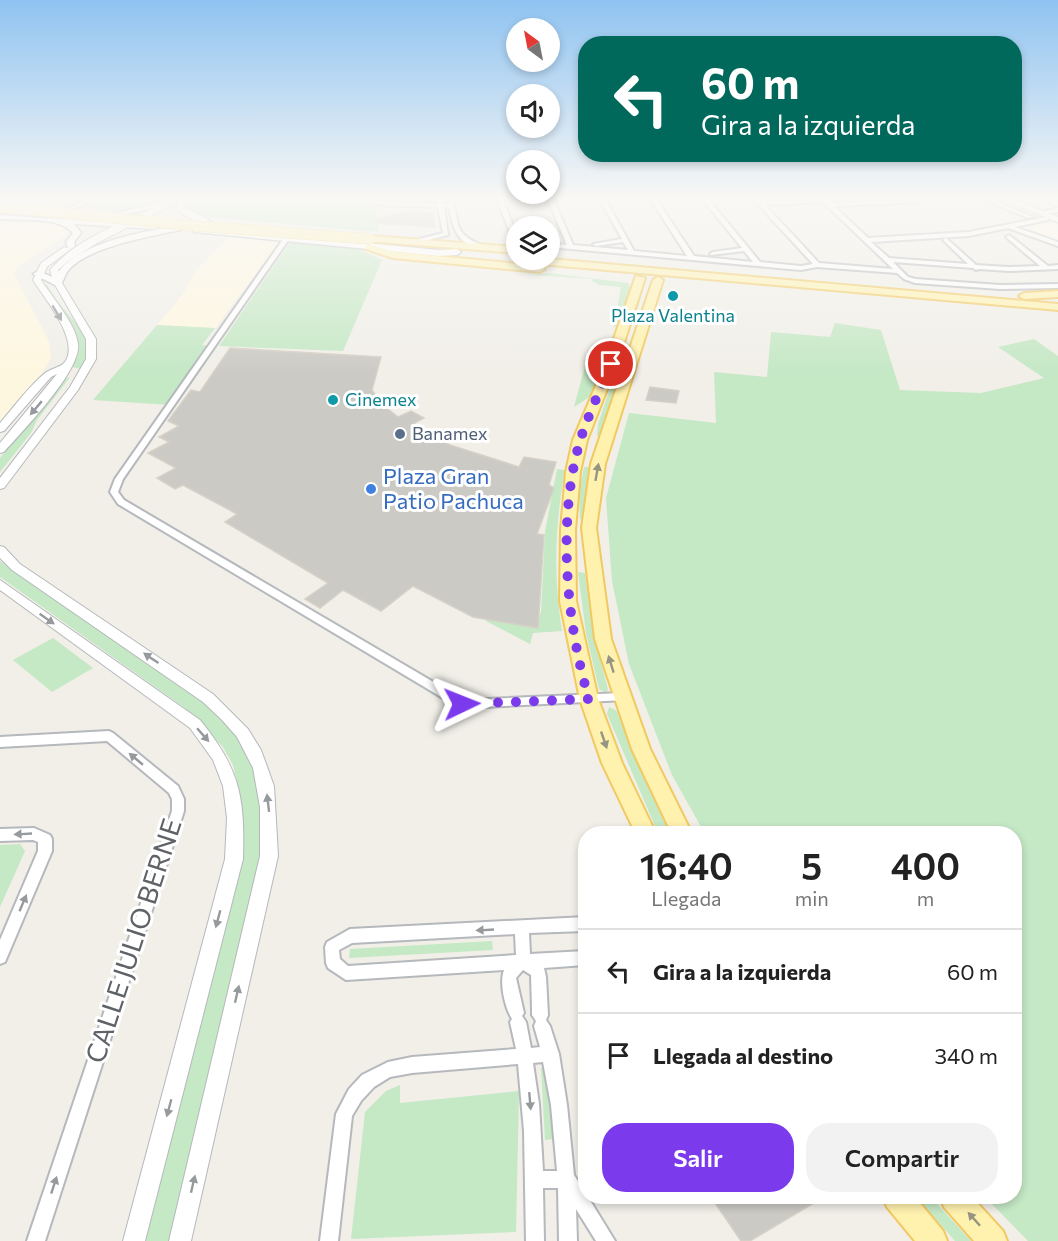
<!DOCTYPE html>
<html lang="es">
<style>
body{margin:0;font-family:Commissioner,sans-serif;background:#f2f2f2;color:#222;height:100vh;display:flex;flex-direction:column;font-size:22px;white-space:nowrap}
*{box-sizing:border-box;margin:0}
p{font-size:20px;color:#767676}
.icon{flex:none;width:33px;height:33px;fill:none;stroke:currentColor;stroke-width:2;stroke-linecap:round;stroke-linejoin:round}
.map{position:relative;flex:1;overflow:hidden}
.details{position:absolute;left:578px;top:826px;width:444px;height:378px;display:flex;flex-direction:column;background:#fff;border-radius:24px;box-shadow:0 3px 9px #0003}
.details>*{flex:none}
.banner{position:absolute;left:578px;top:36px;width:444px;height:126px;border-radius:24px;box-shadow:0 3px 9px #0003;background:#00695c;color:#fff;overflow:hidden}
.needle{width:39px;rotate:328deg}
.controls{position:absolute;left:506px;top:18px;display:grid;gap:12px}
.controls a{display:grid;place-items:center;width:54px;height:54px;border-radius:50%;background:#fff;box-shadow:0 3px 9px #0003;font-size:30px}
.pin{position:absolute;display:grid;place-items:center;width:51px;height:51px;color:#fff;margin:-26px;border:3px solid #fff;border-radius:50%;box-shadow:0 2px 6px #0007}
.me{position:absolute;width:66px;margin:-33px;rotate:88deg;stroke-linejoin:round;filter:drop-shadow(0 0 4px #0008)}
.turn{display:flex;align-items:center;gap:21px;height:126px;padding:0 24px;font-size:27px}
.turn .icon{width:78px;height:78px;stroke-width:2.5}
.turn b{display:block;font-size:42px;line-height:51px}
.eta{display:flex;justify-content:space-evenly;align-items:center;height:102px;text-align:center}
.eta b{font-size:36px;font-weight:600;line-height:42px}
.cta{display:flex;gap:12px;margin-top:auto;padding:12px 24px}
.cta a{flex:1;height:69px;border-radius:24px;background:#7c3aed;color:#fff;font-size:24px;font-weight:600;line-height:69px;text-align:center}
.cta a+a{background:#f2f2f2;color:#222}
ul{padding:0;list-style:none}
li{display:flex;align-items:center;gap:18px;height:84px;padding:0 24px;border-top:2px solid #e0e0e0}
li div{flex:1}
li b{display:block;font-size:22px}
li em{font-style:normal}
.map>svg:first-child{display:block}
</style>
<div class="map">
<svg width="1058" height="1241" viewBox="0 0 1058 1241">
<rect width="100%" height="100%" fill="#f1efe8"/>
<g fill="#fef7e0">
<polygon points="0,218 57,223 66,225 72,231 17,267 14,274 49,341 51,358 43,372 0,424"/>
<polygon points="1050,220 1058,223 1058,242 1020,228"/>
<polygon points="232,236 281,240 215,328 157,325 181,297 196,270"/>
</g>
<g fill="#c5e8c5">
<path d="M108 200 126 203 158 200C136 211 109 216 86 206L92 201 98 203Z"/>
<polygon points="195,200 333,200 376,204 378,232 207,217 197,214 189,206"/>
<polygon points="290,242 356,248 382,260 343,351 219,346"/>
<polygon points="549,257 985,297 1058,302 954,296 549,259"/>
<polygon points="549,273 628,283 630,287 616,327 614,326 621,287 599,285 592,281 593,279 532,275"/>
<path d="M45 285H47C52 293 57 301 63 308 81 330 97 340 81 369L72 367C89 335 62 312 45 285Z"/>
<polygon points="835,323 881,330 900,390 981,393 1044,378 998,347 1034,339 1058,356 1058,1241 1028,1241 985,1197 1014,1197 1014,834 705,834 672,775 629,664 612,581 606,498 629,413 716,423 714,372 767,377 771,332 830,337"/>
<polygon points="157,325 215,328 202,345 211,346 171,405 93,400"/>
<polygon points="601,346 607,349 591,396 574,407 585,366 596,367"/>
<polygon points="620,359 623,359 623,368 600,436 597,436 598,424"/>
<polygon points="70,377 37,420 31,433 0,472 0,458 65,379"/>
<polygon points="584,467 590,467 584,520 580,519 579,494"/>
<path d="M557 469 565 470C555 524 553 576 562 631L533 633 530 644 486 621 485 617 537 624 541 612 545 531Z"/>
<path d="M0 561 197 698C227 723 250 747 259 786 273 845 244 933 230 992 210 1075 191 1158 171 1241H145L242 857 244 822 240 793 233 765 223 747 185 708 0 577Z"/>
<polygon points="578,572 585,573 593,633 608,689 606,693 599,689 586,633"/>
<polygon points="53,638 93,668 52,692 13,660"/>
<polygon points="609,707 617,711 635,759 670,834 660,834 655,826 607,714"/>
<polygon points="20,844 25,851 0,907 0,845"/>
<polygon points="492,941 493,950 349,958 350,949"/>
<polygon points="541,1068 548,1068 553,1139 545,1140"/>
<polygon points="400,1085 400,1103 519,1091 516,1232 351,1239 365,1112 386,1091"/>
<polygon points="916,1197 931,1197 971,1241 955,1241"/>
</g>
<g fill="#cccac5" stroke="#d6d1c6" stroke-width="1.5">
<polygon points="413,210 424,214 433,212 435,227 374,223 374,220"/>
<polygon points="230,348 381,357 372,390 382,404 398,417 411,411 424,418 411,425 450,445 519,467 524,457 556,462 549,485 554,488 537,534 544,535 538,628 473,617 413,586 381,611 343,590 320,608 305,599 328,583 225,522 237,514 183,485 175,489 157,478 176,468 148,453 169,442 159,437 179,426 168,421 191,390 200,392"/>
<polygon points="650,387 679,391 676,403 646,400"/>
<polygon points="711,1197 824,1197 750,1241 741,1241"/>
</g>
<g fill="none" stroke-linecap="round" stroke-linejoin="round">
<defs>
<g id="minor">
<polygon points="86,200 93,200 70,211 65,210"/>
<polygon points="121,200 131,200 128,202"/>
<path d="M437 200H443V204H448V200H452C461 227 452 233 484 246V248C458 247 453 229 449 208L444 207 448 235 421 242 418 240 419 239 443 233 438 207 379 205 376 203 379 201 438 204Z"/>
<polygon points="497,200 503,200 516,233 516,242 513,240"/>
<path d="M548 200H554L573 245 628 250 623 242 596 246 593 244 622 239 600 200H606L634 251 687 256 651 200H657L694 256 753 262 744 251 711 255 710 254 713 252 742 248 703 200H709L760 262 801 266 813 264 754 200H760L762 202 834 200 829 202 831 203 923 200 920 202 834 206 868 238 969 232 1046 217 1049 219 1048 220 1015 227 1058 242V246L1008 228 969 236 871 242 889 258 968 264 944 241 943 240 946 238 976 265 1009 267 1040 266 1007 238 1006 237 1009 235 1048 266 1058 265V269L1009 271 979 269 976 270 973 268 893 262 908 277 916 279 1000 285 1058 284V288L1000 289 915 283 904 279 897 273 817 267 801 270 549 247V243L567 245ZM823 202 893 269 819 263 765 205Z"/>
<polygon points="985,200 992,200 1033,217 1028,218"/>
<polygon points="1044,200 1052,200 1058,202 1058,206"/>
<polygon points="1058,208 1058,212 1041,215 1038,213"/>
<polygon points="286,237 289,239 123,479 118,492 124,500 464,700 622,693 626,694 628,697 626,700 462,708 458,707 118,504 110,492 115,479 284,238"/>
<polygon points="109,731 113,733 178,786 184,799 184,811 45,1241 27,1241 172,811 172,799 169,793 107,741 0,747 0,737"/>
<polygon points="34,828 50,835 52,839 52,851 5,962 0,964 0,940 38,851 38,842 33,840 0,841 0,829"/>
<path d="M585 917V931L529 933 530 954 585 951V965L544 968 546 977 548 1015 546 1020 550 1026 559 1054 567 1105 574 1175 585 1192V1197H588L615 1241H596L576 1209 577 1241H559L558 1188H543L544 1241H526L524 1131 518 1064 412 1073 390 1077 374 1087 361 1101 352 1116 338 1241H320L336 1114 349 1089 362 1075 388 1062 412 1057 516 1049 510 1022 512 1019C505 1008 499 983 504 970L346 980 328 968 326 963 325 947 327 942 350 929ZM515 934 516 955 348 966 340 959 339 950 352 943ZM523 970 531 975 532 1009V1015L536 1021 534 1026 540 1047 531 1048 526 1022 522 1016 524 1013 516 978ZM543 1062 551 1105 557 1171H543L539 1104 533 1063Z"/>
</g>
<g id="tertiary">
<path d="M173 200H182L97 243 67 262 58 270 62 283 96 339V359L78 390 4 488 0 489V478L70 387 86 359V339L54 283 50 270C80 235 132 219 173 200Z"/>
<path d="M64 247 71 249 47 267 41 280C52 297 76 324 78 344 82 370 22 432 4 452L0 453V443L57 374 51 377 4 431 0 432V423C14 407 28 387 44 374 49 369 59 368 64 363 82 342 44 298 33 280L41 263Z"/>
<polygon points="0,546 4,547 20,564 213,694 248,729 261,750 274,786 278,856 191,1241 169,1241 260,856 260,807 253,768 237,737 222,720 203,702 12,570 0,558"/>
<path d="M0 580 200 720C240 769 245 797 243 859L145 1241H123L225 859 227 818 223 786 213 760 190 728 0 590Z"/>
</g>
<g id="secondary">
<path d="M180 200H188L184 207 211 221V225C200 225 184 216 176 208Z"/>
<polygon points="1004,200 1014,200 1058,217 1058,222"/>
<polygon points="156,203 159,203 159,207 117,216 113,214"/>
<path d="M0 215 155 225 159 227 155 229 74 224 81 233 74 242 75 246 71 249 68 248 66 242 73 233C58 216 21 221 0 219Z"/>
<path d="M178 226 182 228 181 230C152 236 85 247 67 272 65 276 63 281 61 285H55L33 274 38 271 55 278C70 244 144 231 178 226Z"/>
<polygon points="197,227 439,250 457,249 461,252 457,255 439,256 194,232 193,230"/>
</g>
<g id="primary">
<polygon points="370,236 516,247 516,253 367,241 365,239"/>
<polygon points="369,244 394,252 540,266 545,269 540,272 393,258 366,249 366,245"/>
<polygon points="549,259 1058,304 1058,310 528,263 523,260"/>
<polygon points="636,276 645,278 617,364 587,440 580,472 575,530 576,601 598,699 622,763 656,834 636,834 602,763 580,699 560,601 561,530 566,472 573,440 605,364"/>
<polygon points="658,277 663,280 605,464 596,528 611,639 650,749 692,834 672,834 632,749 595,639 582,528 591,464 653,280"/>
<polygon points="1058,291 1058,297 1024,299 1019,296 1024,293"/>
<polygon points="883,1197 915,1197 943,1231 947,1241 915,1241 887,1207"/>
<polygon points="940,1197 972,1197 1003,1231 1007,1241 974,1241 944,1207"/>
</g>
</defs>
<use href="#minor" stroke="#b5b8bc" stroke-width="4"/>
<use href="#tertiary" stroke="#b5b8bc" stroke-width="2"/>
<use href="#secondary" stroke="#b6babf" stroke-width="3"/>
<use href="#primary" stroke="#f2c960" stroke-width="4"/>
<use href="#minor" fill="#fff" fill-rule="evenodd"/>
<use href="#tertiary" fill="#fff" fill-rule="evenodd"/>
<use href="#secondary" fill="#fff" fill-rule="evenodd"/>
<use href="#primary" fill="#fff2af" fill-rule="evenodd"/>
<defs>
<polyline id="primary-bridge" points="0,207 184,225 370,239"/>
</defs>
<use href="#primary-bridge" stroke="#f2c960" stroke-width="11" stroke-linecap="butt"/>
<use href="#primary-bridge" stroke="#fff2af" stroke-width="10"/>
</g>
<defs><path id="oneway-solid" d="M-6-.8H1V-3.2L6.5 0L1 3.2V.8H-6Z" transform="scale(1.5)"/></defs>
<g fill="#979a9d">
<use href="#oneway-solid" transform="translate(57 313) rotate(59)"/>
<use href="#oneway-solid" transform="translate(36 408) rotate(130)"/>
<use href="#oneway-solid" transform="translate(47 619) rotate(35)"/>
<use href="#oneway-solid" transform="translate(151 658) rotate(-146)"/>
<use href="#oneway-solid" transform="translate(203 735) rotate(49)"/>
<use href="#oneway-solid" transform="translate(136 759) rotate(-140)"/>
<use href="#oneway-solid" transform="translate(268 803) rotate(-97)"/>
<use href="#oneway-solid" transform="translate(23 834) rotate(177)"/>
<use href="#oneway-solid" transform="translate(23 903) rotate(-67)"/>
<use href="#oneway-solid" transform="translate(218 919) rotate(105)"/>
<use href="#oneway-solid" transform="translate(485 930) rotate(177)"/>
<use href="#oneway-solid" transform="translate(237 994) rotate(-77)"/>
<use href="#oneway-solid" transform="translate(530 1101) rotate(85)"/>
<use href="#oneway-solid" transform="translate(169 1108) rotate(105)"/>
<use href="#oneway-solid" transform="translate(193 1184) rotate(-77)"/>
<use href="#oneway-solid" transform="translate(54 1185) rotate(-72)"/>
</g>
<g fill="#979581">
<use href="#oneway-solid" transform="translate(597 472) rotate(-80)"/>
<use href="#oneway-solid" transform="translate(611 664) rotate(-107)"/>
<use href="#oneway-solid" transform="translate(604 740) rotate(71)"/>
<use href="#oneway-solid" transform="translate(974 1219) rotate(-132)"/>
</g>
<linearGradient id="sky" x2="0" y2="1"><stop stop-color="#8fc3f1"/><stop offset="0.53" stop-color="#f9f8f5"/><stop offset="1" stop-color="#f9f8f5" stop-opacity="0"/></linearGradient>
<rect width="1058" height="374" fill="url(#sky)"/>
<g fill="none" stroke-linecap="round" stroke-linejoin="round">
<path stroke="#7c3aed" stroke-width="10" stroke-dasharray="0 18" d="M462 704 589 699C566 623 557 519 580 441 588 415 601 389 611 364"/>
</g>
<g fill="#0f9aa8" stroke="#fff" stroke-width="2">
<circle cx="673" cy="296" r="6"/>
<circle cx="333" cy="400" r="6"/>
</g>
<circle fill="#5c6f8a" stroke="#fff" stroke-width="2" cx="400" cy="434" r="6"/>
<circle fill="#3f7fe0" stroke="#fff" stroke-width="2" cx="371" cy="489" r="6"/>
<g text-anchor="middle" stroke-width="6" stroke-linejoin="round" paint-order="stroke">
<g font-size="18" fill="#0d838f" stroke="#fff">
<text x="673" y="322">Plaza Valentina</text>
<text x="345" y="406" text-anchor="start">Cinemex</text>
</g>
<g font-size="18" fill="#4e5e75" stroke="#fff" text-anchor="start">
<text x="412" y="440">Banamex</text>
</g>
<g font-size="22" fill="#366cbe" stroke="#fff" text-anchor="start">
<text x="383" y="484">Plaza Gran<tspan x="383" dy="25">Patio Pachuca</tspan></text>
</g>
<g font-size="27" fill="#5f6368" stroke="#fff">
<text transform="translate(134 941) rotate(-72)" y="9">CALLE JULIO BERNE</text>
</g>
</g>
</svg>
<div class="controls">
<a><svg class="needle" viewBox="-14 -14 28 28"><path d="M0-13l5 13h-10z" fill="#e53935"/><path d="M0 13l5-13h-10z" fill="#767676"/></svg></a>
<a><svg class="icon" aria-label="sound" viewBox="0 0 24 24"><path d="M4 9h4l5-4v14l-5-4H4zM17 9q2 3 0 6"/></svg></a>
<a><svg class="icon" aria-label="search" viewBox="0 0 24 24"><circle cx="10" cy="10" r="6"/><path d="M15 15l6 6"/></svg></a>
<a><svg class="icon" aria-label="layers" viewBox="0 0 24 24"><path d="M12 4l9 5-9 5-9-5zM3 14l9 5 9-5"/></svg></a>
</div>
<div class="pin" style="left:611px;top:364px;background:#d93025"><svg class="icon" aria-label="arrive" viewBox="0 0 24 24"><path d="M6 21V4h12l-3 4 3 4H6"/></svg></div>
<svg class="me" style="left:462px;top:704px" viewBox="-20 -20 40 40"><path d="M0-17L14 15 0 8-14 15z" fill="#7c3aed" stroke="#fff" stroke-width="4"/></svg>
<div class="banner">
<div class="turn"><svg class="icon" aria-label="left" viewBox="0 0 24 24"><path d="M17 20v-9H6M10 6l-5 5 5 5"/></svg><div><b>60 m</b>Gira a la izquierda</div></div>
</div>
<section class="details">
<div class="eta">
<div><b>16:40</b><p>Llegada</p></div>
<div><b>5</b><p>min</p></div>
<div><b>400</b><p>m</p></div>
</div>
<ul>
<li><svg class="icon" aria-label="left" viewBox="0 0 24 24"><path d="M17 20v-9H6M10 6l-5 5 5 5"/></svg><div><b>Gira a la izquierda</b></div><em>60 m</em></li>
<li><svg class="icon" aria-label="arrive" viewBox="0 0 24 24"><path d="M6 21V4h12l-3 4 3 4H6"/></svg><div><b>Llegada al destino</b></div><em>340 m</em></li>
</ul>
<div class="cta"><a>Salir</a><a>Compartir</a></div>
</section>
</div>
